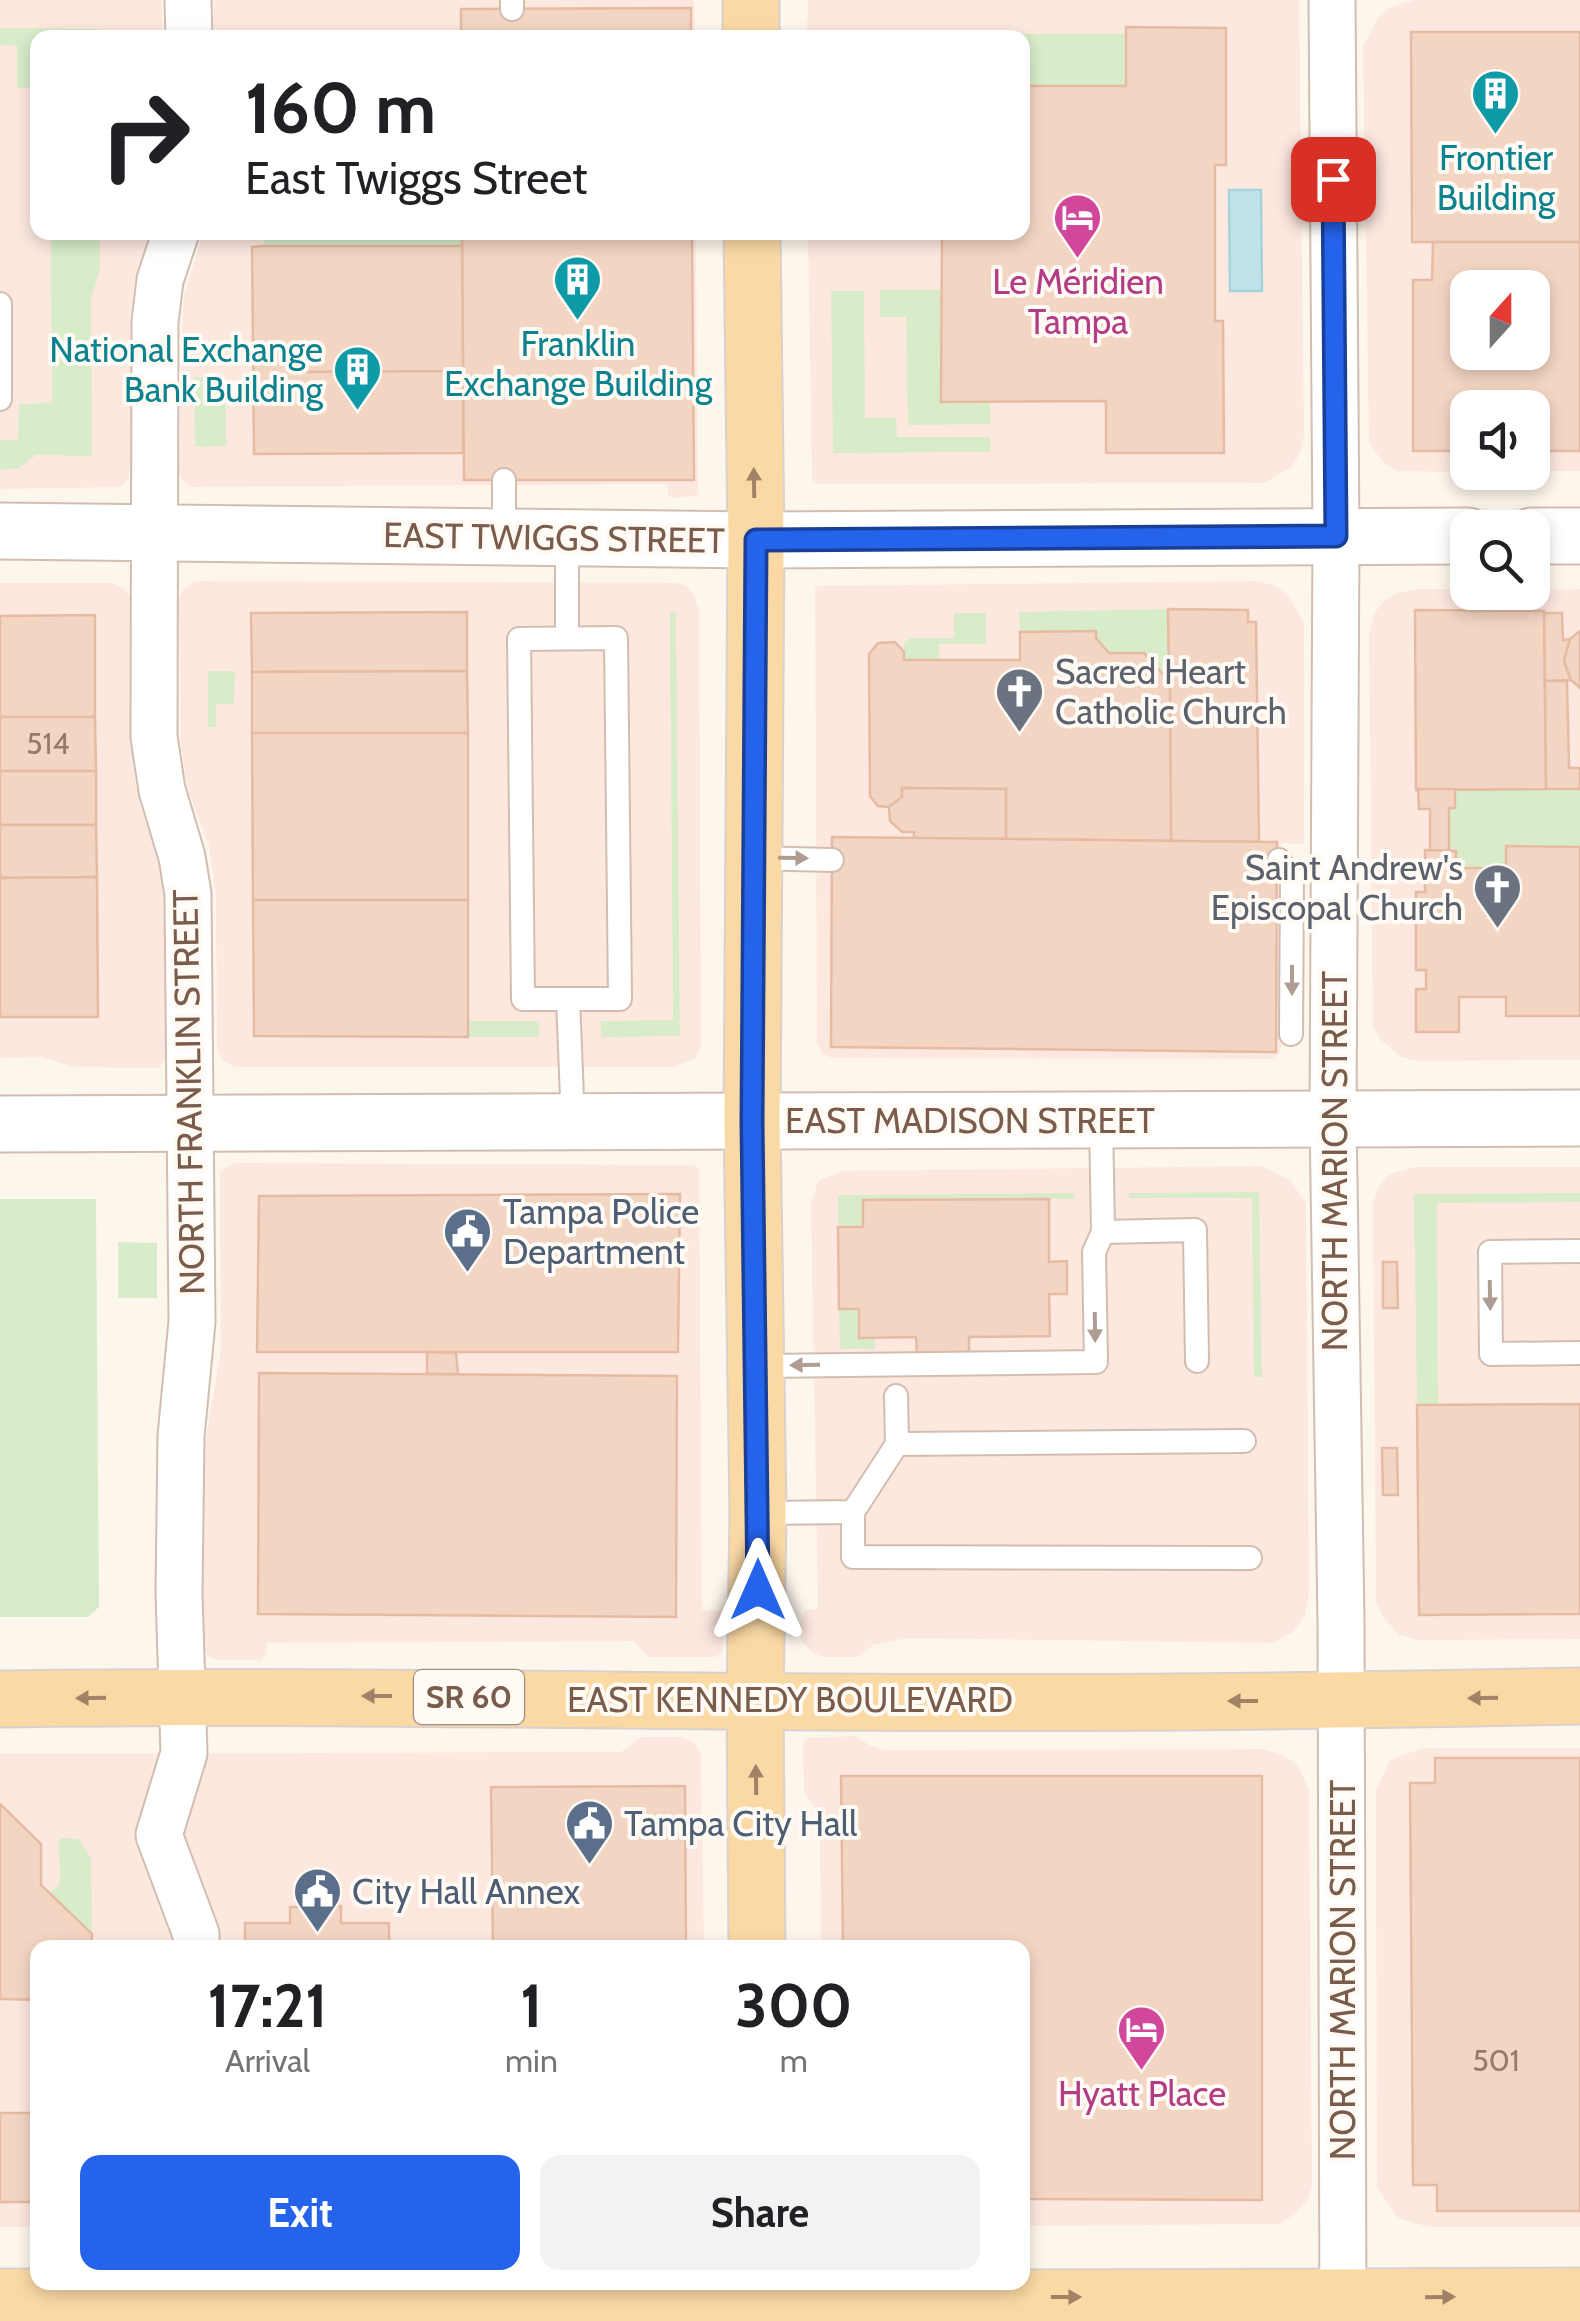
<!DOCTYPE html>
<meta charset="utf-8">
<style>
body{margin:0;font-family:Cabin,sans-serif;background:#f2f2f2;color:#202124;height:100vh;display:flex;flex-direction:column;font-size:38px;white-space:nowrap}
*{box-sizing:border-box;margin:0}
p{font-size:32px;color:#757577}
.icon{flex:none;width:55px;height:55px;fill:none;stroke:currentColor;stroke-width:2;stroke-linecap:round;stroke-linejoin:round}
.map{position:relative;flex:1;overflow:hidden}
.details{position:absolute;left:30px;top:1940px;width:1000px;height:350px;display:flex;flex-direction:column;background:#fff;border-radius:20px;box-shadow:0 5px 15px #0003}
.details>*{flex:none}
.banner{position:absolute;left:30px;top:30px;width:1000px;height:210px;border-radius:20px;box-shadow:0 5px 15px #0003;background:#fff;color:#202124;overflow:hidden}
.needle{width:65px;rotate:21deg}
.buttons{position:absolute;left:1450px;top:270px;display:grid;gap:20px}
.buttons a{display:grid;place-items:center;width:100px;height:100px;border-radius:20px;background:#fff;box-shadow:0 5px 15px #0003;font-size:50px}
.pin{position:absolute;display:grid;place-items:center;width:85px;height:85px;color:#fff;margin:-42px;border-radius:20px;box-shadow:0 5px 15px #0006}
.me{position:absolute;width:110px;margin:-55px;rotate:0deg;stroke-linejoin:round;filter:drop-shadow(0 0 8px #0008)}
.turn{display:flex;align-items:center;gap:35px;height:210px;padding:0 50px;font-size:45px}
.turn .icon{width:130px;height:130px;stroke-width:2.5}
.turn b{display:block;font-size:70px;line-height:85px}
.eta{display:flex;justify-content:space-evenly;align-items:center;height:170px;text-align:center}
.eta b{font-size:60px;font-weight:700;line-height:70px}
.cta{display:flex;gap:20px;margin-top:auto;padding:20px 50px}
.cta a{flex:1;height:115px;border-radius:20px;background:#2563eb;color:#fff;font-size:40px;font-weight:700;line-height:115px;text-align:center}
.cta a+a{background:#f2f2f2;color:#202124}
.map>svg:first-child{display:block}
</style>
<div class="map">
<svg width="1580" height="2321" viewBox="0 0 1580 2321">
<rect width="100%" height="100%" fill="#fdf6ec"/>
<g fill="#fde8e0" fill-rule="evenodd">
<polygon points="0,0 162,0 162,37 38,38 38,232 150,233 134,286 130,317 131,466 127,480 120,487 0,489"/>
<polygon points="214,0 694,0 695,37 213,38"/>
<polygon points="808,0 1299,0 1304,435 1300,453 1292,467 1264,483 818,484 812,480 808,233 1022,232 1022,38 807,38"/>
<path d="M1414 0H1580V471H1533L1532 408H1468L1467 472 1396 471 1382 461 1369 443 1363 46 1379 17 1391 7ZM1468 288H1532V352H1468Z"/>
<polygon points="203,233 696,233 698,495 673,498 669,496 667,484 191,487 182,480 179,472 181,348 184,296"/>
<polygon points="195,581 676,583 686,586 694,595 699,611 701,1046 696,1058 674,1067 235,1067 223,1061 217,1048 216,897 209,846 188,790 181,746 179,600 182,591"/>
<polygon points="1255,581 1275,585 1287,594 1304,623 1304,844 1281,843 1284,1038 1279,1054 1273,1059 833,1058 824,1055 817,1044 815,589 817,586"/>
<polygon points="0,583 113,583 126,590 130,597 134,776 143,816 160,858 168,891 169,1053 159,1068 75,1067 41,1057 0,1058"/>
<polygon points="1418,589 1467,589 1468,592 1580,589 1580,1060 1418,1061 1401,1057 1382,1041 1373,1028 1369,634 1375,612 1383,602 1395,594"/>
<polygon points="235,1163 694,1165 699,1168 702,1610 723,1611 722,1652 715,1657 648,1657 634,1641 267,1643 266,1654 261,1660 217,1660 208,1656 201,1643 203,1456 221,1348 220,1172"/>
<polygon points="1261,1166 1290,1180 1306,1203 1309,1593 1305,1615 1293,1632 1272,1643 907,1638 873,1645 859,1657 823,1657 812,1652 801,1640 801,1622 805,1610 818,1609 811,1205 818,1181 842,1171"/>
<polygon points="1416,1167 1580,1167 1580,1639 1418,1640 1399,1635 1384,1618 1376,1602 1373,1203 1379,1186 1390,1174"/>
<polygon points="856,1736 869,1745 885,1750 1263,1749 1283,1755 1298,1766 1309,1789 1312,2186 1308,2200 1296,2213 1280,2224 1023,2226 1022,1948 821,1947 820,1825 815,1808 804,1792 803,1746 805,1740 810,1738"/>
<polygon points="641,1737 681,1737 693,1742 701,1754 704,1947 38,1948 37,2227 0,2227 0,1754 621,1752"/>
<polygon points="1423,1748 1580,1748 1580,2227 1429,2227 1398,2218 1377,2188 1376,1790 1390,1760"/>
</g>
<g fill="#d8ecc9">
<polygon points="0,28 100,29 100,37 38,38 37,88 17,88 17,46 0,45"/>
<polygon points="1015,34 1126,34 1126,86 1023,86 1022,38 1015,37"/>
<polygon points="51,233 100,233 100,268 91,300 92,456 36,455 19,468 0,470 0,440 18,440 19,404 52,403"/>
<rect x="264" y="233" width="198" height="13"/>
<polygon points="880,290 942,290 990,401 990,424 908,425 906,317 880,317"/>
<polygon points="831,291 864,291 865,418 896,418 897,437 990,437 990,452 833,453"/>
<polygon points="194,377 225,377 226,446 195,447"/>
<polygon points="1168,609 1170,682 1144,653 1109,653 1096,638 1096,632 1020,632 1019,612"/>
<polygon points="670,612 676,612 680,1036 601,1037 601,1021 673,1020"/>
<polygon points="954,613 986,613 986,644 939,644 939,660 904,660 904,644 911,638 954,638"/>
<polygon points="208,671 235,671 234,704 216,704 216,727 208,727"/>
<polygon points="1455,789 1580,789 1580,847 1506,868 1456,868 1456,851 1449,851 1449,808 1455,808"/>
<rect x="468" y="1021" width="71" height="16"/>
<polygon points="1259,1192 1262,1377 1254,1377 1252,1198 1129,1198 1129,1193"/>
<polygon points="1074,1193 1074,1199 863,1200 863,1227 838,1227 838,1195"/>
<polygon points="1580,1193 1580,1202 1437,1203 1438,1405 1417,1405 1414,1194"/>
<polygon points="0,1199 96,1199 99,1607 88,1617 0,1617"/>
<polygon points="118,1242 157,1243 157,1298 118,1298"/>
<polygon points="839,1309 859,1309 859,1338 875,1338 875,1349 840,1349"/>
<polygon points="59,1838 78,1839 91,1858 92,1934 50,1893 60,1884"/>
</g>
<polygon fill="#bfe3e8" stroke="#a5d3da" stroke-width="2.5" points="1229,190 1261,190 1262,291 1230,291"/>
<g fill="#f3d5c3" stroke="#e6bba3" stroke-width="2.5" fill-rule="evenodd">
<polygon points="691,8 691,38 461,38 461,9"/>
<polygon points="1126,27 1226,28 1226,165 1215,165 1215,321 1223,321 1224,453 1106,453 1106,401 941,402 942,232 1022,232 1022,86 1126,86"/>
<polygon points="1411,32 1580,32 1580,242 1412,242"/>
<polygon points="462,232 692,232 694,480 464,480"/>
<path d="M1433 242H1580V451H1532V408H1468V451H1413V280H1432ZM1468 288H1532V352H1468Z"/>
<polygon points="264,246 462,246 463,371 300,372 300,345 253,345 252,247"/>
<polygon points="253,345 300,345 300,372 463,371 463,453 254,454"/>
<polygon points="1168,609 1248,610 1248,622 1256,622 1259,842 1171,841"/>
<polygon points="1415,610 1544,611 1546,789 1416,790"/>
<polygon points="467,612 467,671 252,672 251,613"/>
<polygon points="1544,613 1562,613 1563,640 1570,639 1564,661 1571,680 1545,681"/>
<polygon points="95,615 95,717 0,717 0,616"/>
<polygon points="1096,631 1096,638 1109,653 1144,653 1170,682 1171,841 1006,839 1006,789 902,788 902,797 889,807 878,806 870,796 869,654 878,643 895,642 904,652 904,660 1020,660 1020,632"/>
<polygon points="1580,631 1580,688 1571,680 1564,661 1570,639"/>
<polygon points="467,671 468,733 252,733 252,672"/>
<polygon points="1545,681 1567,681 1569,768 1580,768 1580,789 1546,789"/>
<polygon points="0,717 95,717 96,771 0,771"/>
<polygon points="252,733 468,733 468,900 253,900"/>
<rect x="0" y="771" width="96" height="54"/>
<polygon points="902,788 1006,789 1006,839 914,838 914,832 902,832 890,821 889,807 902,797"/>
<polygon points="1418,789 1455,789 1455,808 1449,808 1449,851 1430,850 1430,809 1419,809"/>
<polygon points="0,825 96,825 97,877 0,878"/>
<polygon points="832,837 1277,842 1276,1052 831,1047"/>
<polygon points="1506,846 1580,847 1580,1016 1506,1016 1506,997 1459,997 1459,1032 1416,1032 1416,989 1426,989 1426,970 1416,970 1416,892 1425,892 1425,850 1456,851 1456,868 1506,868"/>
<polygon points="97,877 98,1017 0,1017 0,878"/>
<polygon points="253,900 468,900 468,1037 254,1036"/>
<polygon points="680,1194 678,1352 257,1352 259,1196"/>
<polygon points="1049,1199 1049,1262 1067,1261 1067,1294 1049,1294 1050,1336 969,1337 969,1358 917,1358 916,1337 859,1338 859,1309 839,1309 838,1227 863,1227 863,1200"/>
<polygon points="1383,1262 1397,1262 1398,1308 1383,1308"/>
<polygon points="427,1352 456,1353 458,1374 427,1374"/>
<polygon points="259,1373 677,1376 676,1617 258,1614"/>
<polygon points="1580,1404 1580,1614 1419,1615 1417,1405"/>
<polygon points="1382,1448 1397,1448 1398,1495 1383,1495"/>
<polygon points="1435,1758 1580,1758 1580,2211 1437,2211 1437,2185 1413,2185 1410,1783 1435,1783"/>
<polygon points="841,1776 1262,1776 1262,2200 1022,2199 1022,1948 843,1948"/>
<polygon points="685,1786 686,1948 493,1948 491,1787"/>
<polygon points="0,1804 41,1844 41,1885 92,1934 91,1948 38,1948 38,2000 0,1999"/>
<polygon points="341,1906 341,1923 389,1923 389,1948 245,1948 245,1923 290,1923 290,1907"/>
<rect x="0" y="2113" width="38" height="89"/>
</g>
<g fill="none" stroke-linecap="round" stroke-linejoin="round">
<defs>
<g id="service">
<polyline points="512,0 512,9"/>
<polyline points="0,304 0,399"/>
<polyline points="504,480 504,537"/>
<polyline points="567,538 567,638"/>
<polygon points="616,638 620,999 523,999 519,639"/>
<polyline points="754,858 832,860"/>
<polyline points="1279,860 1292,879 1291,1034"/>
<polyline points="568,999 573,1122"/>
<polyline points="1101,1120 1103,1232 1195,1230 1197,1361"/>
<polyline points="1580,1251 1490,1252 1491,1354 1580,1353"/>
<polyline points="756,1366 1096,1362 1094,1252 1103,1232"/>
<polyline points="896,1396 897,1444"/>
<polyline points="853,1512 853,1557 1250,1558"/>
<polyline points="758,1513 853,1512 897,1444 1244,1441"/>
</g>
<g id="minor">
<polyline points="188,0 189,38"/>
<polyline points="1332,0 1336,536 1333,1120 1341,1622 1343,2321"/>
<polyline points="176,232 160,280 155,322 154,737 162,790 182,857 188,894 192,1322 181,1436 179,1593 184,1753 159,1835 196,1934 196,1948"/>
</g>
<g id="tertiary">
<polyline points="0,531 756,540 1468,536"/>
<polyline points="1532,536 1580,536"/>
<polyline points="0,1124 1580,1118"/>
</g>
<g id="primary">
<polyline points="751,38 751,0"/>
<polyline points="752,232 756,540 752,1122 758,1513 755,1700 757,1948"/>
<path d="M0 1699C278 1695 556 1700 834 1702 1082 1704 1331 1701 1580 1696"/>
<polyline points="0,2297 759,2299 1580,2296"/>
</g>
</defs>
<use href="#service" stroke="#d1beb0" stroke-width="26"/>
<use href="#minor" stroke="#d1beb0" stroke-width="49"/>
<use href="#tertiary" stroke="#d1beb0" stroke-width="59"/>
<use href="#primary" stroke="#dad1cd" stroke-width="59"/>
<use href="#service" stroke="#fff" stroke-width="22"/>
<use href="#minor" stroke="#fff" stroke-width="45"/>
<use href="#tertiary" stroke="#fff" stroke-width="55"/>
<use href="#primary" stroke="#fbd9a5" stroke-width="55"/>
</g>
<defs><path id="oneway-solid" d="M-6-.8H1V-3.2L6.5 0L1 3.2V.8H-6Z" transform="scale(2.5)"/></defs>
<g fill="#a18267">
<use href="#oneway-solid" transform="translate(754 483) rotate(-91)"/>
<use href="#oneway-solid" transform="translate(377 1696) rotate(-180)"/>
<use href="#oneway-solid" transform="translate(91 1698) rotate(179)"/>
<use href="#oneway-solid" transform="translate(1483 1698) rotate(179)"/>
<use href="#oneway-solid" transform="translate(1243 1701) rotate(180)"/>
<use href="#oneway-solid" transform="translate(756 1780) rotate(-91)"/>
<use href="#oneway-solid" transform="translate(1066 2297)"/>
<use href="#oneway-solid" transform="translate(1440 2297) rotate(-1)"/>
</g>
<g fill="#af9d94">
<use href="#oneway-solid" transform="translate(793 858) rotate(1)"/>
<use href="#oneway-solid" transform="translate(1292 980) rotate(90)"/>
<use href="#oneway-solid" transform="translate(1490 1295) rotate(89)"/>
<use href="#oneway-solid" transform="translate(1095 1327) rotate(89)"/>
<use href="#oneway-solid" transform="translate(805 1365) rotate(179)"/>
</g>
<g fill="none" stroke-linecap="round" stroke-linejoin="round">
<defs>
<polyline id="route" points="758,1590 752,1122 756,540 1336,536 1333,179"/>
</defs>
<use href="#route" stroke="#184099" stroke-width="25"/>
<use href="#route" stroke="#2563eb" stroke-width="18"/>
</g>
<defs>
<symbol id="building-pin" viewBox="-11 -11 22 30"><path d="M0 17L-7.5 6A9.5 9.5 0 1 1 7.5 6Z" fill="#0f9aa8" stroke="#fffaf3"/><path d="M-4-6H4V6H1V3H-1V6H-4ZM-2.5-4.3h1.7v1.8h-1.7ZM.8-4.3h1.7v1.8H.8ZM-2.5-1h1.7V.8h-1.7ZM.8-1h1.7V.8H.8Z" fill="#fff"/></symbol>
<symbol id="hotel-pin" viewBox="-11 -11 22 30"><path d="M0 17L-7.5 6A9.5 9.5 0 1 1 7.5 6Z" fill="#d1479c" stroke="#fffaf3"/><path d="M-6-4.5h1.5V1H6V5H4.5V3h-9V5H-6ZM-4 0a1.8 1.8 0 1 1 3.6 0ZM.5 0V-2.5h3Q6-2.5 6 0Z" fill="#fff"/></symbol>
<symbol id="church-pin" viewBox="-11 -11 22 30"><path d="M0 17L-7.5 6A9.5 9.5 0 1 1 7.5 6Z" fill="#6b7280" stroke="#fffaf3"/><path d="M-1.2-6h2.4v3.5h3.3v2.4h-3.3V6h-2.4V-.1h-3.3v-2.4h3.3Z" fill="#fff"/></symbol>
<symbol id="civic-pin" viewBox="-11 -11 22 30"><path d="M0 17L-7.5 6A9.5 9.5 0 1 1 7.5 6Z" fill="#5c6f8a" stroke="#fffaf3"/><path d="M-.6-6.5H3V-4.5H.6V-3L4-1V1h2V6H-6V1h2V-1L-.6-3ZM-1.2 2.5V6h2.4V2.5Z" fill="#fff"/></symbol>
</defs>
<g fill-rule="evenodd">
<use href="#building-pin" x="1468" y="66" width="55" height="75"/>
<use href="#hotel-pin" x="1050" y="190" width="55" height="75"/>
<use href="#building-pin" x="550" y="252" width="55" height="75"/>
<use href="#building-pin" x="330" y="342" width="55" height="75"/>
<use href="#church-pin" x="992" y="664" width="55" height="75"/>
<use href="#church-pin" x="1470" y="860" width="55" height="75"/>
<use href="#civic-pin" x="440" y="1204" width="55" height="75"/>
<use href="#civic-pin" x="562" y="1796" width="55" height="75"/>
<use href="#civic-pin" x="290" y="1864" width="55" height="75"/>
<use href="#hotel-pin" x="1114" y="2002" width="55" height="75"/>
</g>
<g text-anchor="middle" stroke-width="8" stroke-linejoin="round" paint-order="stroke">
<g font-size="30" fill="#987a6a">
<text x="48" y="754">514</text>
<text x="1496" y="2071">501</text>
</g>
<rect fill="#fffaf3" stroke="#a28b7f" stroke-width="2.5" x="414" y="1670" width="110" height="54" rx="8"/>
<g font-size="32" font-weight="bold" fill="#7a5c4d">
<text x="469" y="1708">SR 60</text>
</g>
<g font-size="35" fill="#0d838f" stroke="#fffaf3">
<text x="1496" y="170">Frontier<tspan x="1496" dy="40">Building</tspan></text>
<text x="578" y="356">Franklin<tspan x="578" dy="40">Exchange Building</tspan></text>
<text x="323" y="362" text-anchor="end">National Exchange<tspan x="323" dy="40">Bank Building</tspan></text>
</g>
<g font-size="35" fill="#b23c85" stroke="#fffaf3">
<text x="1078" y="294">Le Méridien<tspan x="1078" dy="40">Tampa</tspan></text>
<text x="1142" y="2106">Hyatt Place</text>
</g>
<g font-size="35" fill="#7a5c4d" stroke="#fffaf3">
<text transform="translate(554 538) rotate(1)" y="12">EAST TWIGGS STREET</text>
<text transform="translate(189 1092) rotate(-91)" y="12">NORTH FRANKLIN STREET</text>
<text x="970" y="1133">EAST MADISON STREET</text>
<text transform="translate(1335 1161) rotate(-90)" y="12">NORTH MARION STREET</text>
<text x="790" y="1712">EAST KENNEDY BOULEVARD</text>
<text transform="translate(1343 1970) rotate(-90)" y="12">NORTH MARION STREET</text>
</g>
<g font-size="35" fill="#5b616d" stroke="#fffaf3" text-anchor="start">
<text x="1055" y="684">Sacred Heart<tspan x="1055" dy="40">Catholic Church</tspan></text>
<text x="1463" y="880" text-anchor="end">Saint Andrew's<tspan x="1463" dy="40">Episcopal Church</tspan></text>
</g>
<g font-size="35" fill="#4e5e75" stroke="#fffaf3" text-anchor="start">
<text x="503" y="1224">Tampa Police<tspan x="503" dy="40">Department</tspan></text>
<text x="624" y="1836">Tampa City Hall</text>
<text x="352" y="1904">City Hall Annex</text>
</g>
</g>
</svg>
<div class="buttons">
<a><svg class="needle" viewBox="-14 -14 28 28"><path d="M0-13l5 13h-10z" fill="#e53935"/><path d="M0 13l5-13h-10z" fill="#757577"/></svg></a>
<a><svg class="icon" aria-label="sound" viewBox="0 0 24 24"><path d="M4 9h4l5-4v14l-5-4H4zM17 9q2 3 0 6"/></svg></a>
<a><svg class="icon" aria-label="search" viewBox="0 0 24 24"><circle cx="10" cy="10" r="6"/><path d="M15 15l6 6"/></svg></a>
</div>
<div class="pin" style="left:1333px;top:179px;background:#d93025"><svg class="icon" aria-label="arrive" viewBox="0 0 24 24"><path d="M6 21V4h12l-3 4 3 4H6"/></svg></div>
<svg class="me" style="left:758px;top:1590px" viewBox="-20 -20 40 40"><path d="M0-17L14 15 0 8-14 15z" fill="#2563eb" stroke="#fff" stroke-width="4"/></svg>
<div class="banner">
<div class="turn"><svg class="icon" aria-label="right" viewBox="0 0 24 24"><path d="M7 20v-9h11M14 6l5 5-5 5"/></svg><div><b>160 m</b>East Twiggs Street</div></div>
</div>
<section class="details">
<div class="eta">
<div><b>17:21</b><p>Arrival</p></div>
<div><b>1</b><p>min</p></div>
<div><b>300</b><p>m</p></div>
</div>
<div class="cta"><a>Exit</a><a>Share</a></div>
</section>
</div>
